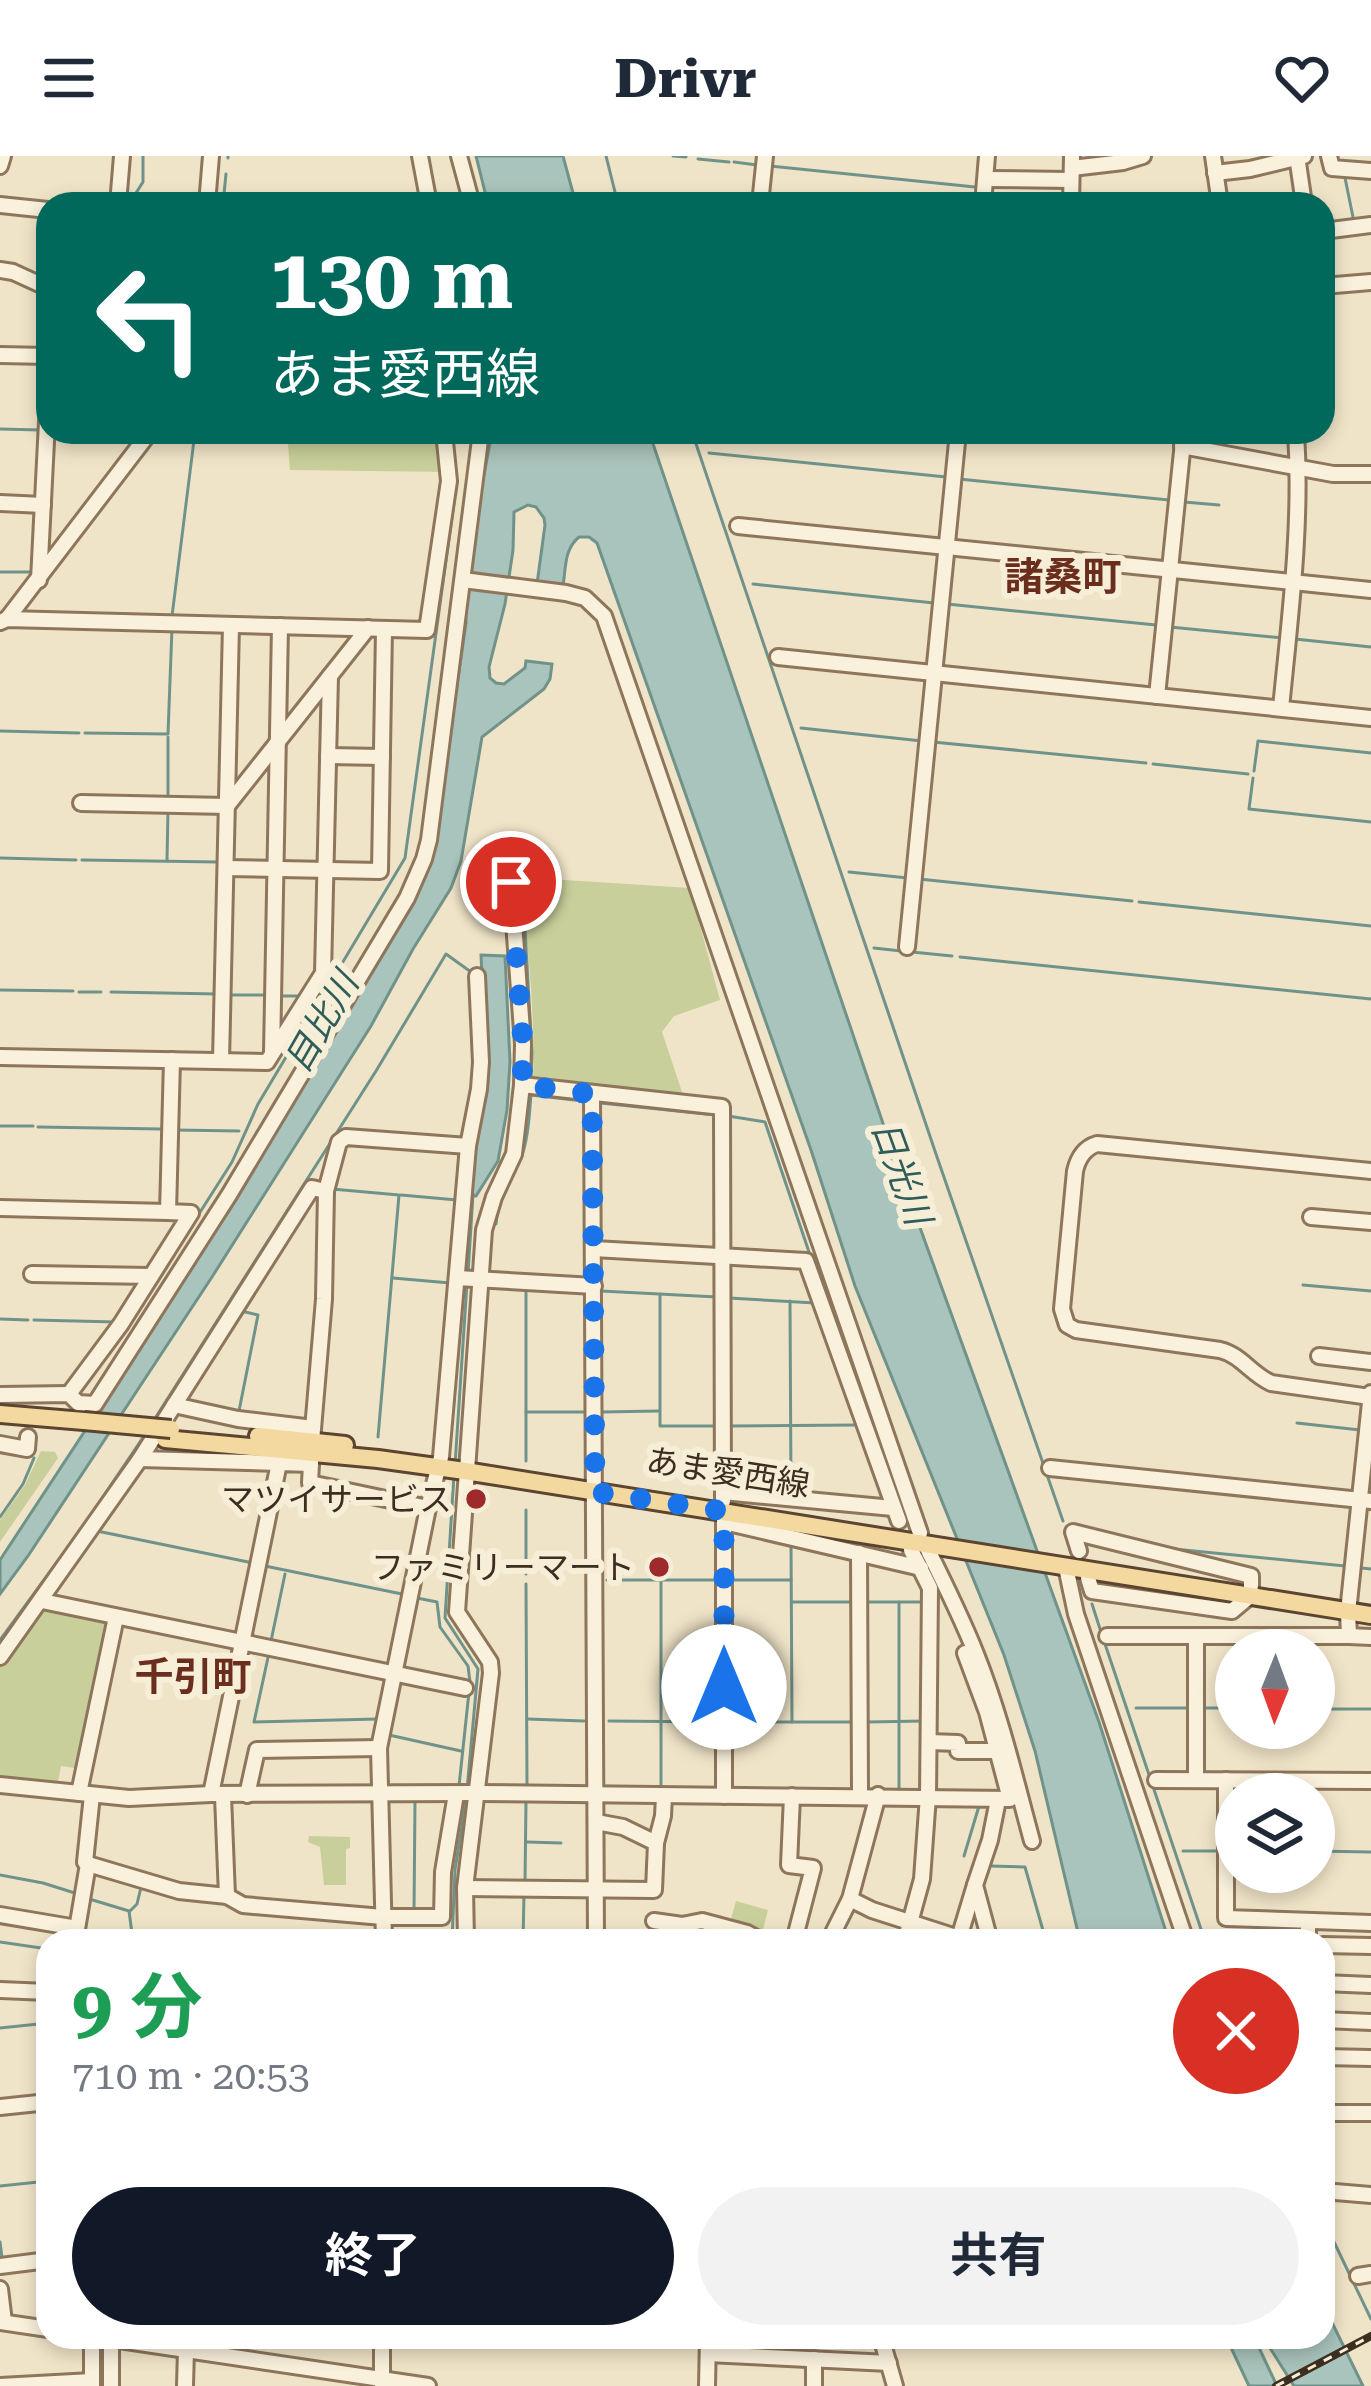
<!DOCTYPE html>
<html lang="ja">
<meta charset="utf-8">
<style>
body{margin:0;font-family:"Roboto Serif","Noto Sans JP",serif;background:#f2f2f3;color:#1f2937;height:100vh;display:flex;flex-direction:column;font-size:45px;white-space:nowrap}
*{box-sizing:border-box;margin:0}
p{font-size:39px;color:#747a83}
.icon{flex:none;width:66px;height:66px;fill:none;stroke:currentColor;stroke-width:2;stroke-linecap:round;stroke-linejoin:round}
.map{position:relative;flex:1;overflow:hidden}
.details{position:absolute;left:36px;top:1773px;width:1299px;height:420px;display:flex;flex-direction:column;background:#fff;border-radius:36px;box-shadow:0 6px 18px #0003}
.details>*{flex:none}
.banner{position:absolute;left:36px;top:36px;width:1299px;height:252px;border-radius:36px;box-shadow:0 6px 18px #0003;background:#00695c;color:#fff;overflow:hidden}
.needle{width:78px;rotate:181deg}
.buttons{position:absolute;left:1215px;top:1473px;display:grid;gap:24px}
.buttons a{display:grid;place-items:center;width:120px;height:120px;border-radius:50%;background:#fff;box-shadow:0 6px 18px #0003;font-size:60px}
.pin{position:absolute;display:grid;place-items:center;width:102px;height:102px;color:#fff;margin:-51px;border:6px solid #fff;border-radius:50%;box-shadow:0 3px 12px #0007}
.me{position:absolute;width:132px;margin:-66px;rotate:0deg;stroke-linejoin:round;filter:drop-shadow(0 0 9px #0008)}
.turn{display:flex;align-items:center;gap:42px;height:252px;padding:0 36px;font-size:54px}
.turn .icon{width:156px;height:156px;stroke-width:2.5}
.turn b{display:block;font-size:84px;line-height:102px}
.round{display:grid;place-items:center;flex:none;width:126px;height:126px;border-radius:63px;background:#f2f2f3}
.overview{display:flex;align-items:center;justify-content:space-between;height:204px;padding:0 36px}
h1{font-size:72px;font-weight:700;line-height:90px;color:#1e9e55}
.cta{display:flex;gap:24px;margin-top:auto;padding:24px 36px}
.cta a{flex:1;height:138px;border-radius:72px;background:#111827;color:#fff;font-size:48px;font-weight:700;line-height:138px;text-align:center}
.cta a+a{background:#f2f2f3;color:#1f2937}
header{display:flex;justify-content:space-between;align-items:center;height:156px;padding:0 36px;background:#fff;font-size:54px;font-weight:700}
.map>svg:first-child{display:block}
</style>
<header><svg class="icon" aria-label="menu" viewBox="0 0 24 24"><path d="M4 6h16M4 12h16M4 18h16"/></svg>Drivr<svg class="icon" aria-label="heart" viewBox="0 0 24 24"><path d="M12 20l-8-8c-3-5 5-10 8-4 3-6 11-1 8 4z"/></svg></header>
<div class="map">
<svg width="1371" height="2230" viewBox="0 0 1371 2230">
<rect width="100%" height="100%" fill="#f0e4c8"/>
<g fill="#c9cf9b">
<polygon points="287,276 441,276 447,316 290,314"/>
<path d="M518 721 690 732 720 844 674 860 662 876 685 945 533 926C535 858 529 788 518 721Z"/>
<polygon points="41,1295 55,1296 58,1302 0,1386 0,1364 25,1329"/>
<polygon points="46,1450 109,1463 81,1613 61,1610 57,1631 0,1625 0,1507 42,1452"/>
<polygon points="309,1680 350,1681 350,1692 346,1693 346,1729 324,1729 320,1691 308,1686"/>
<polygon points="736,1745 768,1754 762,1778 729,1770"/>
</g>
<g fill="#a9c4bc" stroke="#6f938a" stroke-width="3">
<polygon points="476,0 563,0 576,48 488,48"/>
<path d="M492 276H649L893 997 1099 1566 1169 1785H1080L1035 1595 1004 1499 855 1130 811 994 597 387 589 381H579C564 393 566 412 563 430L537 428 545 369 544 362 536 351 528 349 514 356 513 394 505 448 489 511 490 522 496 527 504 528 525 512 526 505 552 508 550 523 544 533 482 581 461 705 451 732 413 793 371 870 212 1121 28 1400 0 1438V1404L194 1109 405 761 432 701 466 467C464 403 481 339 492 276Z"/>
<polygon points="481,799 505,800 510,906 507,954 498,1005 476,1040 470,1040 484,864"/>
<polygon points="1323,2148 1363,2230 1294,2230 1263,2181 1323,2181"/>
<polygon points="1226,2181 1254,2181 1277,2230 1249,2230"/>
</g>
<g fill="none" stroke-linecap="round" stroke-linejoin="round">
<g stroke="#6f938a" stroke-width="3">
<polyline points="606,0 618,48"/>
<polyline points="673,0 686,1"/>
<polyline points="228,2 228,0"/>
<polyline points="698,3 729,6"/>
<polyline points="734,6 757,9"/>
<polyline points="770,10 975,31"/>
<polyline points="1344,17 1354,66"/>
<polyline points="129,48 143,26 143,0"/>
<polyline points="223,48 226,18"/>
<polyline points="0,273 40,274"/>
<polyline points="692,276 937,1001 1063,1365"/>
<polyline points="709,297 946,321"/>
<polyline points="1188,299 1184,346 1219,349"/>
<polyline points="959,323 1169,344"/>
<polyline points="0,416 34,416"/>
<polyline points="753,428 934,447"/>
<polyline points="947,448 1156,469"/>
<polyline points="172,460 195,276"/>
<polyline points="1170,471 1283,482"/>
<polyline points="1295,483 1371,491"/>
<polyline points="801,572 922,585"/>
<polyline points="0,575 79,577"/>
<polyline points="85,577 168,578 172,472"/>
<polyline points="933,586 1146,607"/>
<polyline points="1153,608 1248,618"/>
<polyline points="1254,615 1258,585 1371,597"/>
<polyline points="1253,622 1249,653 1371,666"/>
<polyline points="168,643 168,581"/>
<polyline points="0,702 76,704"/>
<polyline points="82,704 218,706"/>
<polyline points="167,704 168,653"/>
<polyline points="849,716 908,722"/>
<polyline points="919,723 1132,745"/>
<polyline points="1139,746 1371,770"/>
<polyline points="525,773 532,897 531,920"/>
<polyline points="874,792 901,795"/>
<polyline points="912,796 952,800"/>
<polyline points="960,801 1371,843"/>
<polyline points="0,834 73,835"/>
<polyline points="79,836 101,836"/>
<polyline points="111,836 217,838"/>
<polyline points="231,839 268,839"/>
<polyline points="280,840 300,840"/>
<polyline points="601,947 715,959"/>
<polyline points="728,960 765,966 810,1099"/>
<polyline points="0,970 33,970"/>
<polyline points="38,971 162,973"/>
<polyline points="175,974 239,975"/>
<polyline points="332,1033 399,1039 378,1281"/>
<polyline points="401,1039 457,1044"/>
<path d="M496 1068C498 1042 514 1021 523 996 529 978 529 959 531 939L583 945"/>
<polyline points="167,1108 232,1006 258,948 405,702 457,325 452,292"/>
<polyline points="468,1118 473,1038"/>
<polyline points="393,1122 450,1127"/>
<polyline points="1303,1129 1371,1135"/>
<polyline points="601,1135 717,1141"/>
<polyline points="660,1138 660,1270 717,1270"/>
<polyline points="729,1142 815,1147"/>
<polyline points="790,1145 791,1336"/>
<polyline points="0,1163 28,1164"/>
<polyline points="34,1164 116,1166"/>
<polyline points="82,1231 119,1181"/>
<polyline points="239,1255 258,1159 241,1155"/>
<polyline points="526,1256 588,1256"/>
<polyline points="602,1256 658,1255"/>
<polyline points="154,1264 376,915 446,798 471,816"/>
<polyline points="1297,1267 1360,1274"/>
<polyline points="729,1270 857,1269"/>
<polyline points="526,1305 526,1133"/>
<polyline points="455,1309 467,1127"/>
<polyline points="454,1319 445,1462 478,1513 467,1634"/>
<polyline points="526,1354 526,1418"/>
<polyline points="0,1361 23,1328 34,1302"/>
<polyline points="97,1375 253,1407"/>
<polyline points="791,1388 792,1566"/>
<polyline points="1164,1392 1345,1410"/>
<polyline points="265,1410 402,1438"/>
<polyline points="1362,1412 1371,1413"/>
<polyline points="607,1424 719,1424"/>
<polyline points="661,1424 661,1632"/>
<polyline points="729,1424 791,1424"/>
<polyline points="526,1428 527,1630"/>
<polyline points="417,1442 437,1446 440,1471 468,1510 470,1526"/>
<polyline points="792,1446 854,1446"/>
<polyline points="868,1446 924,1446"/>
<polyline points="899,1446 899,1634"/>
<polyline points="1092,1448 1101,1476"/>
<polyline points="0,1484 82,1372 146,1277"/>
<polyline points="271,1485 285,1418"/>
<polyline points="1104,1485 1205,1785"/>
<polyline points="269,1497 254,1566 378,1563"/>
<polyline points="1136,1552 1189,1552"/>
<polyline points="1202,1552 1236,1552"/>
<polyline points="1314,1553 1371,1553"/>
<polyline points="527,1563 584,1565"/>
<polyline points="609,1565 717,1566"/>
<polyline points="732,1566 854,1566"/>
<polyline points="868,1566 924,1565"/>
<polyline points="389,1579 461,1595"/>
<polyline points="459,1630 469,1536"/>
<polyline points="391,1644 407,1644"/>
<polyline points="527,1686 561,1687"/>
<polyline points="1183,1695 1220,1695"/>
<polyline points="1314,1695 1371,1696"/>
<polyline points="964,1700 979,1650"/>
<polyline points="990,1710 1025,1711 1046,1785"/>
<polyline points="0,1719 43,1727 78,1738"/>
<polyline points="525,1726 526,1645"/>
<polyline points="86,1742 129,1755 133,1785"/>
<polyline points="130,1755 137,1748 142,1727"/>
<polyline points="414,1756 415,1645"/>
<polyline points="452,1785 455,1714 466,1644"/>
<polyline points="523,1785 524,1739"/>
<polyline points="0,1786 48,1793"/>
<polyline points="0,1872 48,1867"/>
<polyline points="0,2030 48,2025"/>
<polyline points="1323,2063 1371,2163"/>
<polyline points="0,2086 2,2102"/>
<polyline points="103,2230 103,2190"/>
</g>
<defs>
<g id="minor">
<polyline points="420,0 429,48"/>
<polyline points="459,0 472,48"/>
<polyline points="1213,0 1220,48"/>
<polyline points="1297,0 1304,48"/>
<polyline points="1329,0 1332,12 1371,15"/>
<polyline points="0,10 3,0"/>
<polyline points="1072,12 1123,6 1143,0"/>
<polyline points="1215,17 1250,13 1304,0"/>
<polyline points="987,23 1070,24"/>
<polyline points="118,48 122,0"/>
<polyline points="207,48 211,0"/>
<polyline points="760,48 765,0"/>
<polyline points="983,48 987,0"/>
<polyline points="1071,48 1072,0"/>
<polyline points="0,49 48,54"/>
<polyline points="1323,75 1371,69"/>
<polyline points="0,114 13,116 48,132"/>
<polyline points="1323,130 1371,126"/>
<polyline points="0,199 48,200"/>
<polyline points="1182,290 1333,318 1371,318"/>
<polyline points="0,347 43,349"/>
<polyline points="738,370 1371,434"/>
<polyline points="39,424 48,246"/>
<polyline points="463,424 566,437 585,442 604,460 920,1377"/>
<polyline points="7,463 150,276"/>
<polyline points="0,466 7,463 427,474 449,325 444,276"/>
<polyline points="778,501 1371,562"/>
<polyline points="1157,540 1184,276"/>
<path d="M1281 552C1290 461 1302 368 1296 276"/>
<polyline points="328,600 382,601"/>
<polyline points="81,647 227,650"/>
<polyline points="227,650 368,472"/>
<polyline points="226,712 380,715 384,473"/>
<polyline points="907,791 958,276"/>
<polyline points="272,897 280,470"/>
<polyline points="0,901 267,906 323,817 330,520"/>
<polyline points="221,905 231,469"/>
<polyline points="522,929 722,951 723,1345"/>
<polyline points="592,938 596,1785"/>
<polyline points="0,1052 168,1056"/>
<polyline points="1311,1061 1371,1066"/>
<polyline points="594,1093 806,1105 899,1365"/>
<polyline points="32,1118 151,1120"/>
<polyline points="457,1122 594,1130"/>
<polyline points="1319,1200 1371,1206"/>
<polyline points="69,1238 121,1168 191,1057 168,1056 172,904"/>
<polyline points="0,1239 69,1238 78,1247 95,1248 229,1039 407,742 424,703 429,684 481,276"/>
<path d="M1370 1241 1271 1227C1251 1218 1241 1199 1220 1194L1076 1174 1067 1169 1062 1153 1075 1015C1078 1002 1084 992 1097 988L1371 1015"/>
<polyline points="174,1249 238,1263 313,1272"/>
<polyline points="312,1285 324,1143 326,1035 339,986 346,981 468,990"/>
<polyline points="0,1288 27,1293 28,1281"/>
<polyline points="140,1303 279,1307"/>
<polyline points="311,1308 310,1327 428,1352"/>
<polyline points="1050,1312 1371,1345"/>
<polyline points="723,1336 893,1352"/>
<polyline points="724,1355 724,1640"/>
<polyline points="724,1366 921,1412"/>
<path d="M925 1388C943 1424 961 1460 976 1498 1000 1558 1015 1622 1032 1685"/>
<polyline points="1079,1395 1073,1376 1251,1420 1251,1430"/>
<polyline points="859,1397 860,1639"/>
<polyline points="1066,1411 1076,1458 1186,1785"/>
<polyline points="1088,1422 1092,1435 1232,1455 1250,1440"/>
<polyline points="42,1445 465,1532"/>
<polyline points="1107,1480 1349,1480 1348,1456 1371,1237"/>
<polyline points="1349,1480 1371,1481"/>
<polyline points="0,1501 140,1303 312,1032 326,1035"/>
<polyline points="929,1586 958,1587 958,1595 997,1595"/>
<polyline points="1156,1624 1371,1625"/>
<polyline points="1196,1624 1196,1480"/>
<polyline points="1226,1624 1226,1762 1371,1767"/>
<polyline points="0,1629 129,1642 211,1638 477,1637 1010,1643 987,1556 965,1497"/>
<polyline points="79,1637 116,1461"/>
<polyline points="211,1638 279,1307 311,1308 311,1297"/>
<polyline points="247,1639 257,1594 379,1592"/>
<polyline points="223,1640 227,1740"/>
<polyline points="792,1640 789,1709 813,1712 794,1785"/>
<polyline points="596,1666 623,1671 656,1687"/>
<polyline points="88,1708 179,1735 227,1740 243,1749 383,1761 442,1761 443,1716 456,1638"/>
<polyline points="465,1732 654,1734 656,1687 663,1660 664,1640"/>
<polyline points="850,1743 872,1754 959,1782 975,1729"/>
<polyline points="0,1759 77,1772"/>
<polyline points="654,1765 682,1769 702,1765 747,1777 762,1785"/>
<polyline points="75,1785 88,1708 85,1706 92,1639"/>
<polyline points="384,1785 379,1592 428,1352 441,1301 468,990 479,933 481,906 477,820"/>
<polyline points="466,1785 465,1732 491,1517 490,1506 457,1456 484,1074 494,1041 514,998 522,929 523,888 511,726"/>
<polyline points="829,1785 850,1743 878,1639"/>
<polyline points="905,1785 922,1723 928,1640 930,1432 911,1394"/>
<polyline points="990,1785 975,1729 990,1684 998,1644"/>
<polyline points="1308,1785 1308,1766"/>
<polyline points="1323,1789 1371,1790"/>
<polyline points="1323,1827 1371,1829"/>
<polyline points="0,1834 48,1836"/>
<polyline points="1323,1864 1371,1866"/>
<polyline points="1323,1901 1371,1902"/>
<polyline points="0,1951 48,1946"/>
<polyline points="1323,1957 1371,1957"/>
<polyline points="1323,2035 1371,2039"/>
<polyline points="0,2110 48,2104"/>
<polyline points="1358,2120 1371,2118"/>
<polyline points="0,2133 4,2166"/>
<polyline points="0,2166 48,2173"/>
<polyline points="99,2181 428,2230"/>
<polyline points="881,2181 895,2230"/>
<polyline points="708,2198 889,2207"/>
<polyline points="814,2203 814,2230"/>
<polyline points="0,2230 92,2225"/>
<polyline points="92,2230 92,2181"/>
<polyline points="111,2230 111,2183"/>
<polyline points="185,2230 186,2193"/>
<polyline points="382,2230 382,2181"/>
<polyline points="707,2230 708,2181"/>
</g>
<g id="major">
<polyline points="0,1258 84,1265"/>
<polyline points="258,1280 345,1289"/>
<polyline points="165,1283 378,1303 465,1315 1371,1459"/>
</g>
</defs>
<use href="#minor" stroke="#8d765c" stroke-width="20"/>
<use href="#major" stroke="#5b4430" stroke-width="22"/>
<use href="#minor" stroke="#faf1dc" stroke-width="14"/>
<use href="#major" stroke="#f3d9a0" stroke-width="16"/>
<defs>
<polyline id="rail" points="1276,2230 1371,2180"/>
</defs>
<use href="#rail" stroke="#3d2e20" stroke-width="8"/>
<use href="#rail" stroke="#f7eed8" stroke-width="3" stroke-dasharray="9" stroke-linecap="butt"/>
<defs>
<polyline id="major-bridge" points="84,1265 171,1273"/>
</defs>
<use href="#major-bridge" stroke="#5b4430" stroke-width="22" stroke-linecap="butt"/>
<use href="#major-bridge" stroke="#f3d9a0" stroke-width="16"/>
</g>
<g fill="none" stroke-linecap="round" stroke-linejoin="round">
<polyline stroke="#1a73e8" stroke-width="21" stroke-dasharray="0 37.8" points="511,726 523,888 522,929 592,938 595,1336 724,1355 724,1531"/>
</g>
<g fill="#9e2a2b" stroke="#f7eed8" stroke-width="4.5">
<circle cx="476" cy="1343" r="12"/>
<circle cx="659" cy="1411" r="12"/>
</g>
<g text-anchor="middle" stroke-width="12" stroke-linejoin="round" paint-order="stroke">
<g font-size="33" fill="#3d2e20" stroke="#f7eed8">
<text transform="translate(728 1316) rotate(9)" y="12">あま愛西線</text>
</g>
<g font-size="33" fill="#3d2e20" stroke="#f7eed8" text-anchor="end">
<text x="452" y="1355">マツイサービス</text>
<text x="635" y="1423">ファミリーマート</text>
</g>
<g font-size="36" font-style="italic" fill="#2f5d5a" stroke="#f7eed8">
<text transform="translate(321 866) rotate(-60)" y="13">目比川</text>
<text transform="translate(902 1016) rotate(70)" y="13">日光川</text>
</g>
<g font-size="39" font-weight="bold" fill="#6b2e1e" stroke="#f7eed8">
<text x="1063" y="434">諸桑町</text>
<text x="193" y="1534">千引町</text>
</g>
</g>
</svg>
<div class="buttons">
<a><svg class="needle" viewBox="-14 -14 28 28"><path d="M0-13l5 13h-10z" fill="#e53935"/><path d="M0 13l5-13h-10z" fill="#747a83"/></svg></a>
<a><svg class="icon" aria-label="layers" viewBox="0 0 24 24"><path d="M12 4l9 5-9 5-9-5zM3 14l9 5 9-5"/></svg></a>
</div>
<div class="pin" style="left:511px;top:726px;background:#d93025"><svg class="icon" aria-label="arrive" viewBox="0 0 24 24"><path d="M6 21V4h12l-3 4 3 4H6"/></svg></div>
<svg class="me" style="left:724px;top:1531px" viewBox="-20 -20 40 40"><circle r="19" fill="#fff"/><path d="M0-13L10 11 0 6-10 11z" fill="#1a73e8"/></svg>
<div class="banner">
<div class="turn"><svg class="icon" aria-label="left" viewBox="0 0 24 24"><path d="M17 20v-9H6M10 6l-5 5 5 5"/></svg><div><b>130 m</b>あま愛西線</div></div>
</div>
<section class="details">
<div class="overview"><div><h1>9 分</h1><p>710 m · 20:53</p></div><a class="round" style="background:#d93025;color:#fff"><svg class="icon" aria-label="close" viewBox="0 0 24 24"><path d="M6 6l12 12M18 6L6 18"/></svg></a></div>
<div class="cta"><a>終了</a><a>共有</a></div>
</section>
</div>
